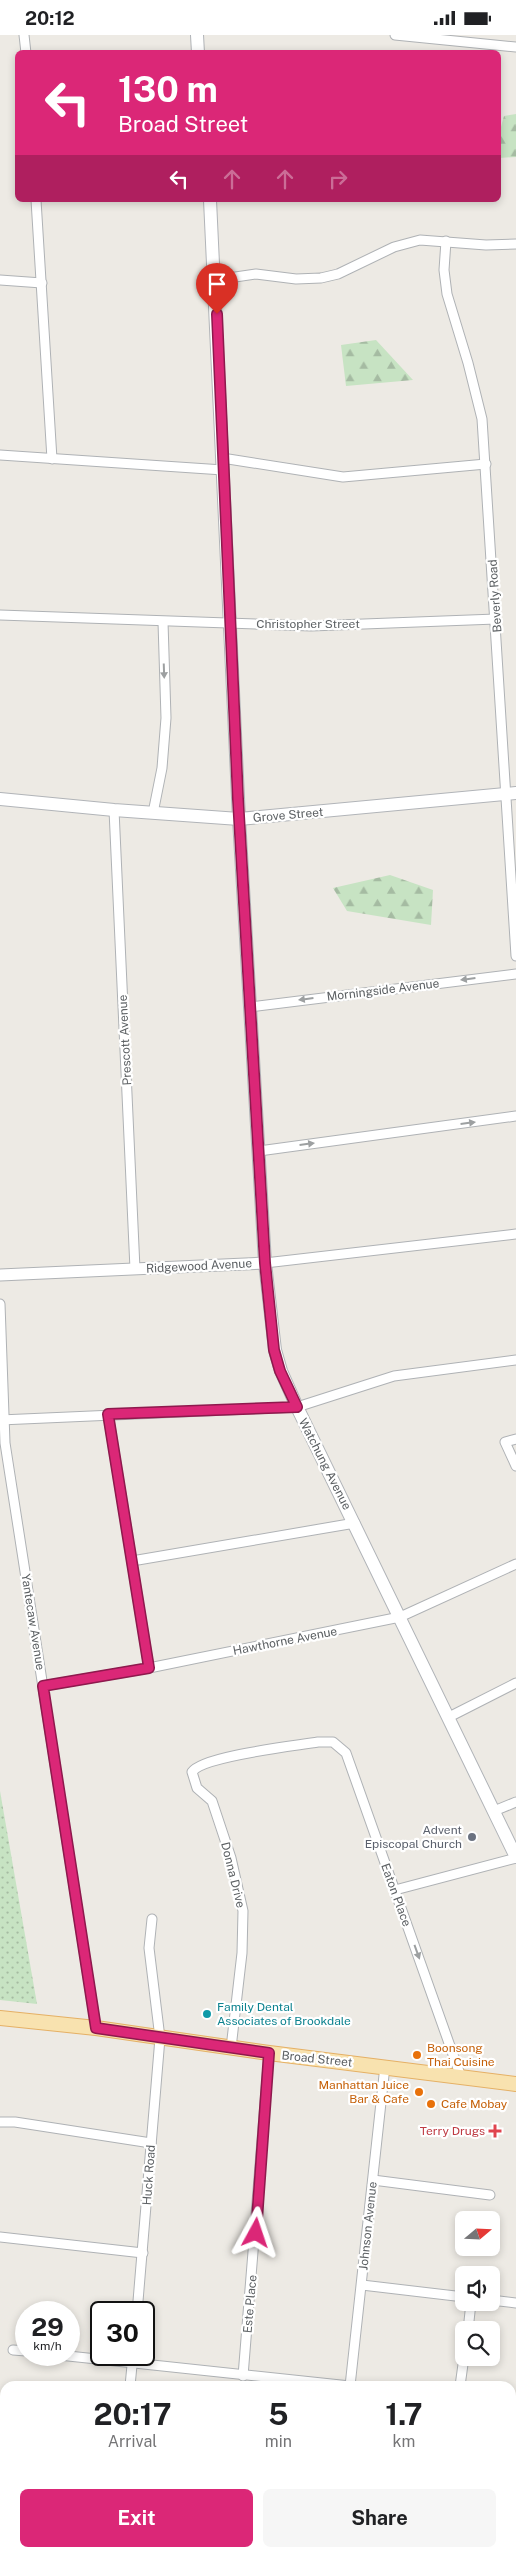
<!DOCTYPE html>
<style>
body{margin:0;font-family:"Public Sans",sans-serif;background:#f6f6f6;color:#202124;height:100vh;display:flex;flex-direction:column;font-size:19px;white-space:nowrap}
*{box-sizing:border-box;margin:0}
p{font-size:16px;color:#757577}
.icon{flex:none;width:28px;height:28px;fill:none;stroke:currentColor;stroke-width:2;stroke-linecap:round;stroke-linejoin:round}
.map{position:relative;flex:1;overflow:hidden}
.details{position:absolute;left:0px;top:2346px;width:516px;height:176px;display:flex;flex-direction:column;background:#fff;border-radius:15px 15px 0 0;box-shadow:0 2px 8px #0003}
.details>*{flex:none}
.hud{position:absolute;left:15px;top:15px;width:486px;height:152px;border-radius:8px;box-shadow:0 2px 8px #0003;background:#db2777;color:#fff;overflow:hidden}
.needle{width:32px;rotate:71deg}
.buttons{position:absolute;left:455px;top:2176px;display:grid;gap:10px}
.buttons a{display:grid;place-items:center;width:45px;height:45px;border-radius:8px;background:#fff;box-shadow:0 2px 8px #0003;font-size:25px}
.speed{position:absolute;left:15px;top:2266px;display:flex;gap:10px;font-size:25px;font-weight:700;text-align:center}
.speed>*{display:grid;place-content:center;width:65px;height:65px;border-radius:50%;background:#fff;box-shadow:0 2px 8px #0003;line-height:1}
.speed small{font-size:12px;font-weight:400}
.speed .limit{border:2px solid #111;border-radius:8px;background:#fff;color:#111}
.pin{position:absolute;display:grid;place-items:center;width:42px;height:42px;color:#fff;margin:-51px -21px;border-radius:50% 50% 50% 0;rotate:-45deg;box-shadow:0 0 5px #0007}
.pin .icon{rotate:45deg}
.me{position:absolute;width:55px;margin:-28px;rotate:5deg;stroke-linejoin:round;filter:drop-shadow(0 0 4px #0008)}
.turn{display:flex;align-items:center;gap:18px;height:105px;padding:0 20px;font-size:22px}
.turn .icon{width:65px;height:65px;stroke-width:2.5}
.turn b{display:block;font-size:35px;line-height:42px}
.lanes{display:flex;align-items:center;height:48px;padding:0 20px;background:#0003;justify-content:center;gap:25px;direction:ltr}
.lanes .off{opacity:.35}
.eta{display:flex;justify-content:space-evenly;align-items:center;height:85px;text-align:center}
.eta b{font-size:30px;font-weight:700;line-height:35px}
.primary-button{display:flex;gap:10px;margin-top:auto;padding:10px 20px}
.primary-button a{flex:1;height:58px;border-radius:8px;background:#db2777;color:#fff;font-size:20px;font-weight:700;line-height:58px;text-align:center}
.primary-button a+a{background:#f6f6f6;color:#202124}
.status{display:flex;justify-content:space-between;align-items:center;height:35px;padding:0 25px;background:#fff;direction:ltr}
.status svg{height:14px;fill:currentColor}
.map>svg:first-child{display:block}
</style>
<div class="status"><b>20:12</b><svg viewBox="0 0 49 12"><path d="M0 12V9h3v3zM5 12V6h3v6zM10 12V3h3v9zM15 12V0h3v12zM26 1h20v11H26zM47 4h2v5h-2z"/></svg></div>
<div class="map">
<svg width="516" height="2522" viewBox="0 0 516 2522">
<defs>
<pattern id="grass-dots" width="8" height="8" patternUnits="userSpaceOnUse" patternTransform="scale(1.25)"><rect width="8" height="8" fill="#c7e3c3"/><path d="M2 2h.1M6 6h.1" fill="none" stroke="#a5bba2" stroke-width="1.8" stroke-linecap="round"/></pattern>
<pattern id="forest-firs" width="22" height="20" patternUnits="userSpaceOnUse" patternTransform="scale(1.25)"><rect width="22" height="20" fill="#c7e3c3"/><path d="M5 1l3.5 6h-7zM16 11l3.5 6h-7z" fill="#a5bba2"/></pattern>
</defs>
<rect width="100%" height="100%" fill="#edeae4"/>
<polygon fill="url(#grass-dots)" points="0,1756 37,1969 0,1965"/>
<g fill="url(#forest-firs)">
<polygon points="516,79 516,122 499,123 499,99 504,81"/>
<polygon points="376,305 413,345 346,351 341,310"/>
<polygon points="390,840 433,855 431,890 347,876 333,853"/>
</g>
<polygon fill="#c7e3c3" points="0,2387 5,2387 5,2485 0,2492"/>
<g fill="none" stroke-linecap="round" stroke-linejoin="round">
<defs>
<g id="minor">
<polyline points="24,0 26,18"/>
<polyline points="395,0 516,12"/>
<polyline points="36,165 52,424"/>
<polyline points="446,206 444,235 447,259 468,328 482,384 516,921"/>
<polyline points="0,245 42,248"/>
<polyline points="215,245 256,239 296,244 321,243 338,239 394,212 420,205 486,210 516,209"/>
<polyline points="0,420 223,435"/>
<polyline points="222,423 343,442 486,429"/>
<polyline points="0,580 311,591 496,584"/>
<polyline points="114,775 135,1234"/>
<polyline points="153,778 162,733 166,683 163,587"/>
<polyline points="250,972 516,939"/>
<polyline points="259,1116 516,1081"/>
<polyline points="265,1228 516,1199"/>
<polyline points="0,1269 5,1408 96,1993"/>
<polyline points="108,1379 149,1633"/>
<polyline points="0,1385 297,1372 394,1341 516,1325"/>
<polyline points="516,1404 505,1407 516,1431"/>
<polyline points="132,1526 355,1488"/>
<polyline points="43,1651 149,1633 400,1582 516,1529"/>
<polyline points="449,1682 516,1648"/>
<polyline points="494,1776 516,1767"/>
<polyline points="395,1855 516,1823"/>
<path d="M231 2013 242 1918 243 1876 231 1823 212 1766 197 1753 192 1737C202 1721 295 1711 318 1707H333L346 1718 461 2042"/>
<polyline points="0,2087 15,2087 151,2108"/>
<polyline points="373,2145 490,2160"/>
<polyline points="0,2202 143,2218"/>
<polyline points="362,2250 464,2262"/>
<polyline points="491,2265 516,2268"/>
<polyline points="137,2278 160,2003 149,1913 152,1884"/>
<polyline points="468,2295 471,2268"/>
<polyline points="13,2315 26,2316"/>
<polyline points="59,2320 350,2351"/>
<polyline points="243,2341 269,2018"/>
<polyline points="130,2351 133,2320"/>
<polyline points="350,2351 385,2031"/>
<polyline points="460,2351 464,2322"/>
<polyline points="511,2487 516,2488"/>
<polyline points="330,2522 330,2518"/>
<polyline points="438,2522 439,2518"/>
</g>
<polyline id="tertiary" points="0,1240 265,1228"/>
<g id="secondary">
<polyline points="197,0 198,18"/>
<polyline points="210,165 239,784 265,1228 275,1315 281,1336 297,1372 516,1822"/>
<polyline points="0,764 114,775 239,784 516,758"/>
</g>
<polyline id="primary" points="0,1983 96,1993 269,2018 516,2049"/>
</defs>
<use href="#minor" stroke="#afb2b5" stroke-width="11"/>
<use href="#tertiary" stroke="#afb2b5" stroke-width="13"/>
<use href="#secondary" stroke="#b1b4b8" stroke-width="14"/>
<use href="#primary" stroke="#e5b065" stroke-width="16"/>
<use href="#minor" stroke="#fff" stroke-width="9"/>
<use href="#tertiary" stroke="#fff" stroke-width="11"/>
<use href="#secondary" stroke="#fff" stroke-width="12"/>
<use href="#primary" stroke="#f8e2af" stroke-width="14"/>
</g>
<defs><path id="oneway-solid" d="M-6-.8H1V-3.2L6.5 0L1 3.2V.8H-6Z" transform="scale(1.25)"/></defs>
<g fill="#9da0a1">
<use href="#oneway-solid" transform="translate(164 636) rotate(88)"/>
<use href="#oneway-solid" transform="translate(468 944) rotate(173)"/>
<use href="#oneway-solid" transform="translate(306 964) rotate(173)"/>
<use href="#oneway-solid" transform="translate(468 1088) rotate(-7)"/>
<use href="#oneway-solid" transform="translate(307 1109) rotate(-7)"/>
<use href="#oneway-solid" transform="translate(417 1917) rotate(70)"/>
</g>
<g fill="none" stroke-linecap="round" stroke-linejoin="round">
<defs>
<polyline id="route" points="217,279 238,764 265,1228 274,1315 280,1336 297,1372 108,1379 149,1633 43,1651 96,1993 269,2018 256,2198"/>
</defs>
<use href="#route" stroke="#8e194d" stroke-width="12"/>
<use href="#route" stroke="#db2777" stroke-width="9"/>
</g>
<circle fill="#6b7280" stroke="#fff" stroke-width="2" cx="472" cy="1802" r="5"/>
<circle fill="#0f9aa8" stroke="#fff" stroke-width="2" cx="207" cy="1979" r="5"/>
<g fill="#e8710a" stroke="#fff" stroke-width="2">
<circle cx="417" cy="2020" r="5"/>
<circle cx="419" cy="2057" r="5"/>
<circle cx="431" cy="2069" r="5"/>
</g>
<path fill="#e0444e" stroke="#fff" stroke-width="2" d="M492.5 2088.5h5v5h5v5h-5v5h-5v-5h-5v-5h5z"/>
<g text-anchor="middle" stroke-width="4.5" stroke-linejoin="round" paint-order="stroke">
<g font-size="12" fill="#5c6063" stroke="#fff">
<text transform="translate(495 561) rotate(-94)" y="4">Beverly Road</text>
<text x="308" y="593">Christopher Street</text>
<text transform="translate(288 780) rotate(-5)" y="4">Grove Street</text>
<text transform="translate(383 955) rotate(-7)" y="4">Morningside Avenue</text>
<text transform="translate(125 1005) rotate(-93)" y="4">Prescott Avenue</text>
<text transform="translate(199 1231) rotate(-3)" y="4">Ridgewood Avenue</text>
<text transform="translate(325 1429) rotate(63)" y="4">Watchung Avenue</text>
<text transform="translate(33 1587) rotate(81)" y="4">Yantecaw Avenue</text>
<text transform="translate(285 1606) rotate(-11)" y="4">Hawthorne Avenue</text>
<text transform="translate(233 1840) rotate(76)" y="4">Donna Drive</text>
<text transform="translate(396 1860) rotate(70)" y="4">Eaton Place</text>
<text transform="translate(317 2024) rotate(6)" y="4">Broad Street</text>
<text transform="translate(149 2140) rotate(-86)" y="4">Huck Road</text>
<text transform="translate(368 2191) rotate(-84)" y="4">Johnson Avenue</text>
<text transform="translate(250 2269) rotate(-85)" y="4">Este Place</text>
</g>
<g font-size="12" fill="#5b616d" stroke="#fff" text-anchor="end">
<text x="462" y="1799">Advent<tspan x="462" dy="14">Episcopal Church</tspan></text>
</g>
<g font-size="12" fill="#0d838f" stroke="#fff" text-anchor="start">
<text x="217" y="1976">Family Dental<tspan x="217" dy="14">Associates of Brookdale</tspan></text>
</g>
<g font-size="12" fill="#c56008" stroke="#fff" text-anchor="start">
<text x="427" y="2017">Boonsong<tspan x="427" dy="14">Thai Cuisine</tspan></text>
<text x="409" y="2054" text-anchor="end">Manhattan Juice<tspan x="409" dy="14">Bar &amp; Cafe</tspan></text>
<text x="441" y="2073">Cafe Mobay</text>
</g>
<g font-size="12" fill="#be3a42" stroke="#fff" text-anchor="end">
<text x="485" y="2100">Terry Drugs</text>
</g>
</g>
</svg>
<div class="buttons">
<a><svg class="needle" viewBox="-14 -14 28 28"><path d="M0-13l5 13h-10z" fill="#e53935"/><path d="M0 13l5-13h-10z" fill="#757577"/></svg></a>
<a><svg class="icon" aria-label="sound" viewBox="0 0 24 24"><path d="M4 9h4l5-4v14l-5-4H4zM17 9q2 3 0 6"/></svg></a>
<a><svg class="icon" aria-label="search" viewBox="0 0 24 24"><circle cx="10" cy="10" r="6"/><path d="M15 15l6 6"/></svg></a>
</div>
<div class="speed"><div>29<small>km/h</small></div><div class="limit">30</div></div>
<div class="pin" style="left:217px;top:279px;background:#d93025"><svg class="icon" aria-label="arrive" viewBox="0 0 24 24"><path d="M6 21V4h12l-3 4 3 4H6"/></svg></div>
<svg class="me" style="left:256px;top:2198px" viewBox="-20 -20 40 40"><path d="M0-17L14 15 0 8-14 15z" fill="#db2777" stroke="#fff" stroke-width="4"/></svg>
<div class="hud">
<div class="turn"><svg class="icon" aria-label="left" viewBox="0 0 24 24"><path d="M17 20v-9H6M10 6l-5 5 5 5"/></svg><div><b>130 m</b>Broad Street</div></div>
<div class="lanes"><svg class="icon" aria-label="left" viewBox="0 0 24 24"><path d="M17 20v-9H6M10 6l-5 5 5 5"/></svg><svg class="icon off" aria-label="ahead" viewBox="0 0 24 24"><path d="M12 20V5M6 11l6-6 6 6"/></svg><svg class="icon off" aria-label="ahead" viewBox="0 0 24 24"><path d="M12 20V5M6 11l6-6 6 6"/></svg><svg class="icon off" aria-label="right" viewBox="0 0 24 24"><path d="M7 20v-9h11M14 6l5 5-5 5"/></svg></div>
</div>
<section class="details">
<div class="eta">
<div><b>20:17</b><p>Arrival</p></div>
<div><b>5</b><p>min</p></div>
<div><b>1.7</b><p>km</p></div>
</div>
<div class="primary-button"><a>Exit</a><a>Share</a></div>
</section>
</div>
